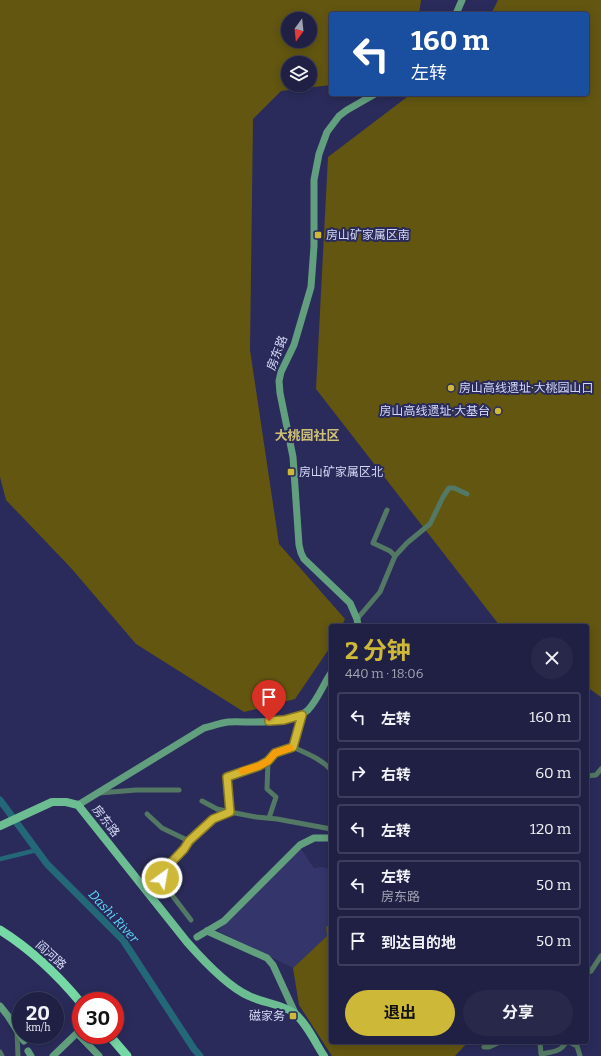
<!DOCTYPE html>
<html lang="zh">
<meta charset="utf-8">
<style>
body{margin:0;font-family:Bitter,"Noto Sans SC",serif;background:#28284b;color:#f1f3f6;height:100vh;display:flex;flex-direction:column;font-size:15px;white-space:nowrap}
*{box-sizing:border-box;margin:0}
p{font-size:13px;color:#a2a3b2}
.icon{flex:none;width:22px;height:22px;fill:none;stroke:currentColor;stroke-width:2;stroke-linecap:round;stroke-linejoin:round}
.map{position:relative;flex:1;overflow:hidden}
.side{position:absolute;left:329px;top:624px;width:260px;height:420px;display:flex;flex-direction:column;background:#202044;border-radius:4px;box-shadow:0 2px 10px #0003,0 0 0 1px #3d3e5d}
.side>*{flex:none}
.banner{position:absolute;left:329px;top:12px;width:260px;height:84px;border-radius:4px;box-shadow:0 2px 10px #0003,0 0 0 1px #3d3e5d;background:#1a4fa0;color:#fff;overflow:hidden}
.needle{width:26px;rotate:195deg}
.fabs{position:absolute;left:281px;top:12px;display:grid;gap:8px}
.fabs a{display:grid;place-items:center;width:36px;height:36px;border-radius:50%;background:#202044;box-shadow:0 2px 10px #0003,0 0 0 1px #3d3e5d;font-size:20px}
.speed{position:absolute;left:12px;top:992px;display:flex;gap:8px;font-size:20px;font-weight:700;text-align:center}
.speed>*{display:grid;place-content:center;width:52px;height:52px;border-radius:50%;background:#202044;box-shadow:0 2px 10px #0003,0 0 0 1px #3d3e5d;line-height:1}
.speed small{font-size:10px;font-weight:400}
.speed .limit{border:6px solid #d22;background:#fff;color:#111}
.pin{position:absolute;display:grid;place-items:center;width:34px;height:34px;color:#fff;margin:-41px -17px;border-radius:50% 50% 50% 0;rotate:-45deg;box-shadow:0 0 4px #0007}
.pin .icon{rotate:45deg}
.me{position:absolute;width:44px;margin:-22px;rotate:32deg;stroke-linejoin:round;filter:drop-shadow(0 0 3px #0008)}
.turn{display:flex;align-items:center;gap:14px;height:84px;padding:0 16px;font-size:18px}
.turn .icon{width:52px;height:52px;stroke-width:2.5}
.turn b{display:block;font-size:28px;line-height:34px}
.round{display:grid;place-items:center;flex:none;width:42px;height:42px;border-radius:21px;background:#28284b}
.headline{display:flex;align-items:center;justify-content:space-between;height:68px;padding:0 16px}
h1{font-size:24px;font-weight:700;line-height:30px;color:#ceb837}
.action{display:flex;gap:8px;margin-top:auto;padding:8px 16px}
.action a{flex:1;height:46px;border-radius:24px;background:#ceb837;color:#111;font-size:16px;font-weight:700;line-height:46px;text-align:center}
.action a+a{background:#28284b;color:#f1f3f6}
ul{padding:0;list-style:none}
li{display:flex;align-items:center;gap:12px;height:50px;margin:0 8px 6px;padding:0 8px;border:2px solid #3d3e5d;border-radius:4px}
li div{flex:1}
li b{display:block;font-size:15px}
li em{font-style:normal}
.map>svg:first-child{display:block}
</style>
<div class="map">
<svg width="601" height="1056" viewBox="0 0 601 1056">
<rect width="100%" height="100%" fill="#2a2b5a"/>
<polygon fill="#34356a" points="301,849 314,868 322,867 331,869 331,924 326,927 327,936 293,968 218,931"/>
<g fill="#625611" fill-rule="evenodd">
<path d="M0 0H421L419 14H331V85L281 91 253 119 250 350 279 544 345 619 342 626H331V646L295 699 244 712 136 644 71 568 6 500 0 477ZM288 19H310V41H288ZM288 63H310V85H288Z"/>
<polygon points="498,0 601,0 601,697 587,687 587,626 500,626 316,389 328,157 411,94 587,94 587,14 491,14"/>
<polygon points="331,924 331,1042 468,1042 455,1056 332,1056 299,1005 293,968 327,936 326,927"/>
</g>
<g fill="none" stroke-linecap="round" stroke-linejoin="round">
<polyline stroke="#246779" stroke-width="4.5" points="0,859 37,850"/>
<polyline stroke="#246779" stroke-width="7" points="0,800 47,864 123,940 194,1049 200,1056"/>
<g stroke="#537863" stroke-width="5">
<polyline points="387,510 373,543 390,551 395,556"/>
<polyline points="357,619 380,592 395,556 407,543 430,524 443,497 449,488 454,488 467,494"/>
<polyline points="293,747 302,715"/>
<polyline points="268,761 267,789 276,797 269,818"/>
<path d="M331 770C322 759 305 753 293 747L275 753 268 761 259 766 227 777 230 812 256 817 277 819 331 829"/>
<polyline points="587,776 596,775 601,769"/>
<polyline points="99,793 136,790 179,790"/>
<polyline points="202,801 217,809 230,812"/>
<polyline points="147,814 162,828 189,841"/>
<polyline points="191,920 162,882 165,869 184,849 189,841 213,819 230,812"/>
<polyline points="587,973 591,971 601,956"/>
<polyline points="17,1032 18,1056"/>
<polyline points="492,1042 484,1047 489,1047 500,1042"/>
<path d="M540 1042 541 1054C552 1052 561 1052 566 1042"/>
<polyline points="569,1042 577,1046 580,1056"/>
<polyline points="0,1052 2,1056"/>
</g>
<g stroke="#629f7e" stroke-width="7">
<polyline points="456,14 462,0"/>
<polyline points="358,626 357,619 350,603 304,559 301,553 299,545 293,457 280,393 279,381 281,372 294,345 311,287 314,246 314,180 319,154 327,132 339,116 347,110 375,94"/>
<path d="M78 805 204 728C212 726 220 723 228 722 250 721 292 726 308 710 318 699 323 685 331 673"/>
<polyline points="207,931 267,958 273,965 295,1013"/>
<polyline points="197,937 224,921 300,845 314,838 331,838"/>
<polyline points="0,1006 8,1016 24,1041"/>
<polyline points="28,1051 31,1056"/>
<polyline points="53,1056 77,1033 99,1056"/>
</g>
<path stroke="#6dbd93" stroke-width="8" d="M0 826 52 802H66L78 805 187 942C202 959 228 987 249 996 263 1003 282 1004 294 1013 306 1022 316 1044 324 1056"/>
<g stroke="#76d9a5" stroke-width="9">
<path d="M0 930C32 950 57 974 81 1003"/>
<polyline points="109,1035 127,1056"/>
</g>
</g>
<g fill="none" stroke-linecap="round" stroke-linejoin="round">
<defs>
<polyline id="route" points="162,878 165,869 184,849 189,841 213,819 230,812 227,777 259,766 268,761 275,753 293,747 302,715 284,720 269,721"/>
</defs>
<use href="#route" stroke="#867824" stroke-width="10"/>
<use href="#route" stroke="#ceb837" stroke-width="7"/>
<polyline stroke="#f59e0b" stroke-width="7" points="242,771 259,766 268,761 275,753 290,748"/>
</g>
<g fill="#ceb837" stroke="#2a2b5a" stroke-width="1.5">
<rect x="314" y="231" width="8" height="8" rx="2"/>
<circle cx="451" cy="388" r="4"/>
<circle cx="498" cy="411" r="4"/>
<rect x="287" y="468" width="8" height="8" rx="2"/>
<rect x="289" y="1012" width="8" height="8" rx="2"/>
</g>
<g text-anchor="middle" stroke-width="4" stroke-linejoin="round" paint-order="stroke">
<g font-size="12" fill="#d3d8f5" stroke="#2a2b5a" text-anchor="start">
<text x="326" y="239">房山矿家属区南</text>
<text x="459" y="392">房山高线遗址·大桃园山口</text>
<text x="490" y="415" text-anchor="end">房山高线遗址·大基台</text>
<text x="299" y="476">房山矿家属区北</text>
<text x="285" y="1020" text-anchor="end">磁家务</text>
</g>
<g font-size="12" fill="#d3d8f5" stroke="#2a2b5a">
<text transform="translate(277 353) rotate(-69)" y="4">房东路</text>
<text transform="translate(106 821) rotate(52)" y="4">房东路</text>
<text transform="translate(51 955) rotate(42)" y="4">阎河路</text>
</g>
<g font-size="13" font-weight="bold" fill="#cfc173" stroke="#2a2b5a">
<text x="307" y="440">大桃园社区</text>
</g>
<g font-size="13" font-style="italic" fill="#5ddbfd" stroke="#2a2b5a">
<text transform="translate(114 916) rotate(47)" y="5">Dashi River</text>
</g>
</g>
</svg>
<div class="fabs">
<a><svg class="needle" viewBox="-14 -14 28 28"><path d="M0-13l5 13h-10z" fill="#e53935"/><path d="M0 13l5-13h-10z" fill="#a2a3b2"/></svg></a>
<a><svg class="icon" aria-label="layers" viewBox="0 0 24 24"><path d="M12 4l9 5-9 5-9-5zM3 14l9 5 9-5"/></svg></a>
</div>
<div class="speed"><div>20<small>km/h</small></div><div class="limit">30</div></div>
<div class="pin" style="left:269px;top:721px;background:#d93025"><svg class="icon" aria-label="arrive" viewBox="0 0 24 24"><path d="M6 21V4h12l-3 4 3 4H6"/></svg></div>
<svg class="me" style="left:162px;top:878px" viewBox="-20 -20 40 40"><circle r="17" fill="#ceb837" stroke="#fff" stroke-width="3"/><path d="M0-11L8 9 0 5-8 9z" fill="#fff"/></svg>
<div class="banner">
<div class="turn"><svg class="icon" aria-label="left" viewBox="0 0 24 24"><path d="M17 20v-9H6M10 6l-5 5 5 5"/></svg><div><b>160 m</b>左转</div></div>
</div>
<section class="side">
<div class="headline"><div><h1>2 分钟</h1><p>440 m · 18:06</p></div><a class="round"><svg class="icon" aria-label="close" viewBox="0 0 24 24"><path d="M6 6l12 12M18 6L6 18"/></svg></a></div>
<ul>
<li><svg class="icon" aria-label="left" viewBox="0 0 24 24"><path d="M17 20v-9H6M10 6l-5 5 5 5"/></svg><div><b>左转</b></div><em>160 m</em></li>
<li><svg class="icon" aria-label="right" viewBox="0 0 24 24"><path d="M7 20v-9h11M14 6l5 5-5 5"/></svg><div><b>右转</b></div><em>60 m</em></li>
<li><svg class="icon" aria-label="left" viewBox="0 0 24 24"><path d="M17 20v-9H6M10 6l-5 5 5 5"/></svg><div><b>左转</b></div><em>120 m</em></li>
<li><svg class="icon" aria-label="left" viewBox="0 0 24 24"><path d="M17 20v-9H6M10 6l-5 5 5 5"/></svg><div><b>左转</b><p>房东路</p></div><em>50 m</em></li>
<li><svg class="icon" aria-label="arrive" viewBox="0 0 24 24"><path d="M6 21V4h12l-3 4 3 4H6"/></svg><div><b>到达目的地</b></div><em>50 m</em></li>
</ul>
<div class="action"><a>退出</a><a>分享</a></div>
</section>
</div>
